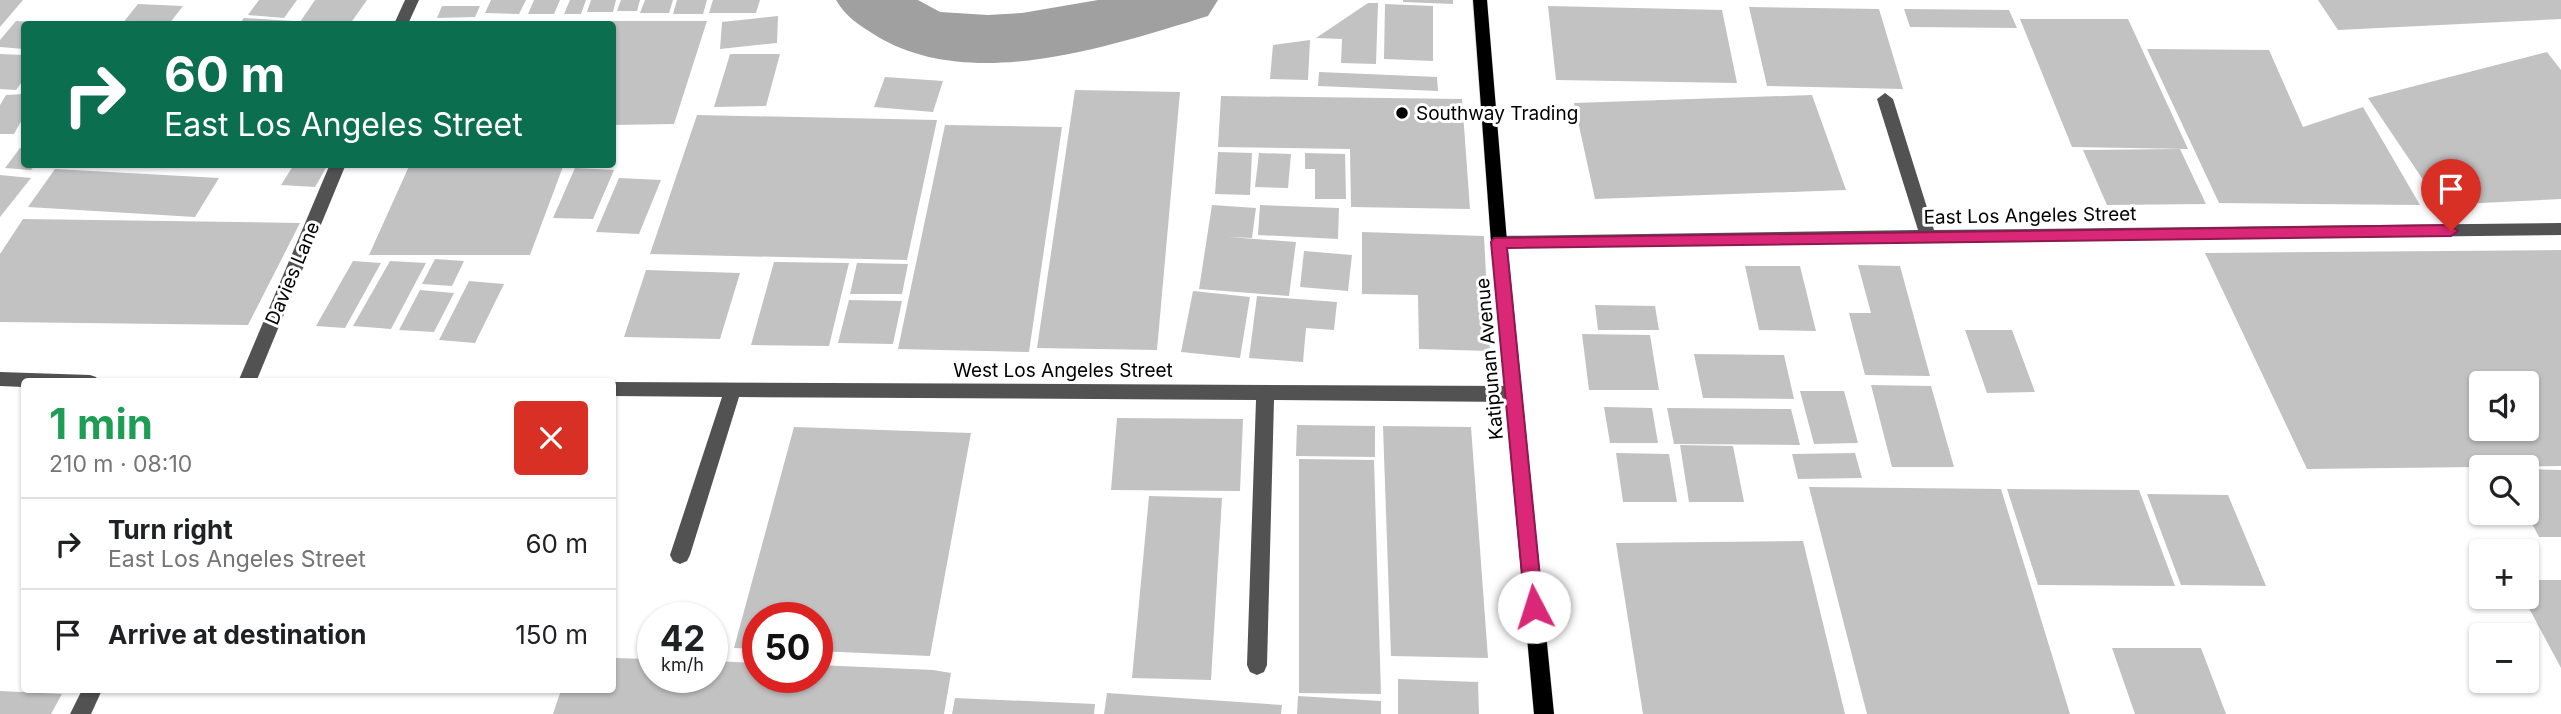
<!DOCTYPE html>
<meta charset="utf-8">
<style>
body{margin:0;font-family:Inter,sans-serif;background:#f2f2f2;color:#202124;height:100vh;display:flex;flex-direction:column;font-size:26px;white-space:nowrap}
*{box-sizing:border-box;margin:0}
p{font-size:23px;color:#757577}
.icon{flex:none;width:38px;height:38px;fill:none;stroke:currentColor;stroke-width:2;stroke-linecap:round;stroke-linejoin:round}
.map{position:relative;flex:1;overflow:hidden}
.side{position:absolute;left:21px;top:378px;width:595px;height:315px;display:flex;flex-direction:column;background:#fff;border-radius:7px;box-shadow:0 2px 5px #0004}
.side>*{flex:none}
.hud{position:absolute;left:21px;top:21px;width:595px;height:147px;border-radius:7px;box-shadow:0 2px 5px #0004;background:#0b6e4f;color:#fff;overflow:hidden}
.controls{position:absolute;left:2469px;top:371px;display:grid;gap:14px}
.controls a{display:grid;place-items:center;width:70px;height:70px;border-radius:7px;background:#fff;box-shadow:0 2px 5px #0004;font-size:35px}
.speed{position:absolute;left:637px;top:602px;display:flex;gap:14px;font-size:35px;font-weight:700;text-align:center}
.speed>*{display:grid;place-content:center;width:91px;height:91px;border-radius:50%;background:#fff;box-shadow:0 2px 5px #0004;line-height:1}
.speed small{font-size:18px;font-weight:400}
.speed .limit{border:10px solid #d22;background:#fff;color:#111}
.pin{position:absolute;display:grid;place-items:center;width:60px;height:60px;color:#fff;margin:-72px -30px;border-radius:50% 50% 50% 0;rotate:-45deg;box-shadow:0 0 7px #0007}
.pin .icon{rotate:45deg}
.me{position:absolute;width:77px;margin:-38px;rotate:355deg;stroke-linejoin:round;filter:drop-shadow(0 0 5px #0008)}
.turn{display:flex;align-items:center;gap:24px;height:147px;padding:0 28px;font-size:32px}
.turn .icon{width:91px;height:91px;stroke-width:2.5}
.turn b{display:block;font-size:49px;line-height:60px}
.round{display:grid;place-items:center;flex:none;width:74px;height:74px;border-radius:7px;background:#f2f2f2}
.headline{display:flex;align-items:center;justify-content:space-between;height:119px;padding:0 28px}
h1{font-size:42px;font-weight:700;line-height:52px;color:#1e9e55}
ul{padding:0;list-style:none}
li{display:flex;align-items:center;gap:21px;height:91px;padding:0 28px;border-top:2px solid #e0e0e0}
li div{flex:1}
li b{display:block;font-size:26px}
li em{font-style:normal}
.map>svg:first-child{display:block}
</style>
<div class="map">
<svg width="2561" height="714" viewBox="0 0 2561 714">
<rect width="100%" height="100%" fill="#fff"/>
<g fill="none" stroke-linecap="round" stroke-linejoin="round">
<path fill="#a0a0a0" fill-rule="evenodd" d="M836 0H918L940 12 988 15 1022 13 1098 0H1218L1208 16C1110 46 970 94 875 35 859 25 846 17 836 0Z"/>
</g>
<g fill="#c2c2c2" fill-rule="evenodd">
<polygon points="0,0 23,0 0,27"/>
<polygon points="259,0 297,0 284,18 248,15"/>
<polygon points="315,0 367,0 350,24 300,22"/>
<polygon points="491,0 526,0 519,14 485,13"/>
<polygon points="534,0 560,0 554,14 528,14"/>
<polygon points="570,0 586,0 581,14 564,14"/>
<polygon points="591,0 616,0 613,12 587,12"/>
<polygon points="621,0 640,0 637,11 617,11"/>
<polygon points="645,0 673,0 669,13 640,13"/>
<polygon points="677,0 707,0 703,14 673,14"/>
<polygon points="713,0 760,0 756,13 709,13"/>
<polygon points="1403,0 1453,0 1453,4 1403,2"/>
<polygon points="2318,0 2561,0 2561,19 2338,30"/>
<polygon points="1368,3 1378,3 1376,64 1341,63 1342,39 1316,38"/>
<polygon points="138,4 183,6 169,24 122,24"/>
<polygon points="1385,4 1433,6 1433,61 1384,59"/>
<polygon points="442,6 480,6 475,17 437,18"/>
<polygon points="1548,6 1722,10 1737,83 1556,80"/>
<polygon points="1749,7 1879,9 1903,89 1767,86"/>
<polygon points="1904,9 2009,10 2017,28 1910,27"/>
<polygon points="778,16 777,43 720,49 722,22"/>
<polygon points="244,18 293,21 290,24 239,24"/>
<polygon points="2020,19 2128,19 2188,149 2072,147"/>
<polygon points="16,21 37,22 24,24 24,49 0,47 0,40"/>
<polygon points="474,21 707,21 674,124 612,125 612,24 473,24"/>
<polygon points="1310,40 1308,80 1270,79 1273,45"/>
<polygon points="2147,49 2269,50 2303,127 2363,107 2420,205 2219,203"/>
<polygon points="2547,52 2561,70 2561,199 2440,205 2368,98"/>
<polygon points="0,54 24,55 24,79 16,90 0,89"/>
<polygon points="730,54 780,54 766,106 714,107"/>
<polygon points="1319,72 1437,77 1438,91 1318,86"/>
<polygon points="885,77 943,81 933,112 874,107"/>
<polygon points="1075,90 1180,92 1157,350 1037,348"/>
<polygon points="24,94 24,116 14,134 0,134 0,105 6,95"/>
<polygon points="1812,95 1846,190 1595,199 1574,103"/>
<polygon points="1221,96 1462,99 1470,209 1351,207 1350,149 1218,147"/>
<polygon points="697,115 937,120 907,260 650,254"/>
<polygon points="945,125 1062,127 1029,352 898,349"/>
<polygon points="20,148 24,148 24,164 36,164 31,170 5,168"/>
<polygon points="2180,149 2206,204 2107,205 2083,150"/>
<polygon points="1218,152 1252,153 1250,195 1215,194"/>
<polygon points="1259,153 1291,154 1288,188 1255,187"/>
<polygon points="1305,153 1345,154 1346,199 1315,199 1315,169 1305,169"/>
<polygon points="410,164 564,164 530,255 369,255"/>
<polygon points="293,166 326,168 315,187 281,185"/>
<polygon points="575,168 614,170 593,219 553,218"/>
<polygon points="55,169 219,178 195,217 28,207"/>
<polygon points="0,175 31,178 0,217"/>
<polygon points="619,178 661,180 639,234 596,232"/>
<polygon points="1212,205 1256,208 1252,238 1228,237 1296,242 1289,296 1199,289"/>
<polygon points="1260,205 1339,208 1338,239 1258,235"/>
<polygon points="23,219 300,223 248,325 0,322 0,254"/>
<polygon points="1362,232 1484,236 1490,351 1419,349 1418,295 1362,294"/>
<path d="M2561 250V466L2307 469 2205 253ZM2482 383H2527V429H2482Z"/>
<polygon points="1304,251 1352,255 1348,291 1300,287"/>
<polygon points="435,259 464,261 452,286 422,284"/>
<polygon points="353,261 381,263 345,328 316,326"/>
<polygon points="390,261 426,263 391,329 353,326"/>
<polygon points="774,262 849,263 829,346 751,345"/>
<polygon points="857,263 908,264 902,294 850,294"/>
<polygon points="1858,265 1900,266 1930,376 1865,375 1849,313 1871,313"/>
<polygon points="1745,266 1800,266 1816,331 1759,330"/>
<polygon points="646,270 740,273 720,339 624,337"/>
<polygon points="469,281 504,284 475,343 439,340"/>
<polygon points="420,290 454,293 434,332 399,330"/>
<polygon points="1193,291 1250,297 1240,358 1181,352"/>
<polygon points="1257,296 1337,302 1334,330 1306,328 1303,362 1249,358"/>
<polygon points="849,300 902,301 893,344 838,343"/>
<polygon points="1595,305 1655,306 1659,330 1598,330"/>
<polygon points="1965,330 2012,330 2035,392 1987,393"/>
<polygon points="1582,334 1650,335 1659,390 1589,390"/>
<polygon points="1694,354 1784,355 1794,399 1703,398"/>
<polygon points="1871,385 1931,386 1954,467 1892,467"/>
<polygon points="1800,391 1844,391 1858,443 1814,444"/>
<polygon points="1604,407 1652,408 1658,443 1610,443"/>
<polygon points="1667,408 1791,409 1800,445 1674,444"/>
<polygon points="1117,418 1243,419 1240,491 1111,490"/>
<polygon points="1297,425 1375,426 1375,457 1296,456"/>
<polygon points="1383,426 1471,427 1488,658 1391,656"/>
<polygon points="794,427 971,433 930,656 817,651 817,618 758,618 758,649 734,648"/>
<polygon points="1680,445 1733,446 1744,502 1689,502"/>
<polygon points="1616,453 1669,454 1677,502 1623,502"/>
<polygon points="1855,453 1862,478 1798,479 1792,454"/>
<polygon points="1299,459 1374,460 1381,694 1299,693"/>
<polygon points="2527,469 2561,470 2561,537 2539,537 2527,514"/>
<polygon points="1809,487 2001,489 2070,714 1867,714"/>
<polygon points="2007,489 2139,490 2175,586 2038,585"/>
<polygon points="2147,494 2228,495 2266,586 2181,585"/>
<polygon points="1149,496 1222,498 1211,680 1132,678"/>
<polygon points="1803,541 1845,714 1643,714 1616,543"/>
<polygon points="2527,580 2561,580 2561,668 2523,597 2527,597"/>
<polygon points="2112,648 2201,648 2226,714 2135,714"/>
<polygon points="612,658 653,659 653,677 712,677 712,661 758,663 758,677 817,677 817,665 933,670 951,673 944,714 553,714 561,690 612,690"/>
<polygon points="1398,679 1478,682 1479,714 1398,714"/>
<polygon points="0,691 62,694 51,714 0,714"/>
<polygon points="1107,693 1282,705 1281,714 1104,714"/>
<polygon points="1298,696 1381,701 1381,714 1297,714"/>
<polygon points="955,698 1095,704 1094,714 952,714"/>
</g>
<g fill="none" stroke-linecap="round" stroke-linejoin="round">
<defs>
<polygon id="major" points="1473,0 1487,0 1507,242 1554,714 1534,714 1491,242"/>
</defs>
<use href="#major" stroke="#dbdbdb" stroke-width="1"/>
<g fill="#525252" fill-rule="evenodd">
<polygon points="405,0 419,0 408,24 394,24"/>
<polygon points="1885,93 1893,99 1934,230 2561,223 2561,235 1499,248 1493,247 1491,242 1493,237 1499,236 1918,230 1877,99"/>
<polygon points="330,164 346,164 256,382 238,382"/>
<polygon points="0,372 90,375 96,377 99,382 24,382 24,387 0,386"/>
<polygon points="612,382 1513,386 1519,389 1522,394 1519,399 1513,402 1274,400 1267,665 1264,672 1257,675 1250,672 1247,665 1256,400 739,397 690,555 687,561 680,564 673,561 670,555 722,397 612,396"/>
<polygon points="82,690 102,690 91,714 70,714"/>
</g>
<use href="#major" fill="#000" fill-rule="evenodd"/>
</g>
<polygon fill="#db2777" stroke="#8e194d" stroke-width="2" points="2451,225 2458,231 2451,236 1507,248 1543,607 1540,613 1534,616 1528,613 1525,607 1491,242 1494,238"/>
<circle fill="#000" stroke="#fff" stroke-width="2.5" cx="1402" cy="113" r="7"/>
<g text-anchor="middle" stroke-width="6" stroke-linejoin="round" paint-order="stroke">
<g font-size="19" fill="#000" stroke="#fff" text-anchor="start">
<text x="1416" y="120">Southway Trading</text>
</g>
<g font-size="19" fill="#000" stroke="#fff">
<text transform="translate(2030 215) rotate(-1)" y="7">East Los Angeles Street</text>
<text transform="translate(292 273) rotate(-67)" y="7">Davies Lane</text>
<text transform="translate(1489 359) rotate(-95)" y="7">Katipunan Avenue</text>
<text x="1063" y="377">West Los Angeles Street</text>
</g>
</g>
</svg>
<div class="controls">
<a><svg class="icon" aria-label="sound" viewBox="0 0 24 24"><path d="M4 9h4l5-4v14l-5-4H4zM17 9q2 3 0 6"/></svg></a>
<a><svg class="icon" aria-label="search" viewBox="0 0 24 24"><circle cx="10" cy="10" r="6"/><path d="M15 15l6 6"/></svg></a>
<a>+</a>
<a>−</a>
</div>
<div class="speed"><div>42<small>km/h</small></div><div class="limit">50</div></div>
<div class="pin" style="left:2451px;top:231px;background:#d93025"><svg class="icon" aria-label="arrive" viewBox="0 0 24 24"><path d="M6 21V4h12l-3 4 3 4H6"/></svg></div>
<svg class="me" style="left:1534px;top:607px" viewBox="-20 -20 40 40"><circle r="19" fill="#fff"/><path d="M0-13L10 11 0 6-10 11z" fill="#db2777"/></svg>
<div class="hud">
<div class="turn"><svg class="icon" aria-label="right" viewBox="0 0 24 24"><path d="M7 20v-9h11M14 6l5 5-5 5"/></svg><div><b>60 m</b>East Los Angeles Street</div></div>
</div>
<section class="side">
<div class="headline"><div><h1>1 min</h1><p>210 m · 08:10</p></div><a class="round" style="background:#d93025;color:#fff"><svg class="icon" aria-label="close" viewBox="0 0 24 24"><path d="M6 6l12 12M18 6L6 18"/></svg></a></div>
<ul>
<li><svg class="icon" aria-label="right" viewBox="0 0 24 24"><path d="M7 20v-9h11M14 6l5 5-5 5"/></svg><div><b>Turn right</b><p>East Los Angeles Street</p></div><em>60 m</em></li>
<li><svg class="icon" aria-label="arrive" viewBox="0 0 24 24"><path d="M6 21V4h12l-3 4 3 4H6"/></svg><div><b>Arrive at destination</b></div><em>150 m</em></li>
</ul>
</section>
</div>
